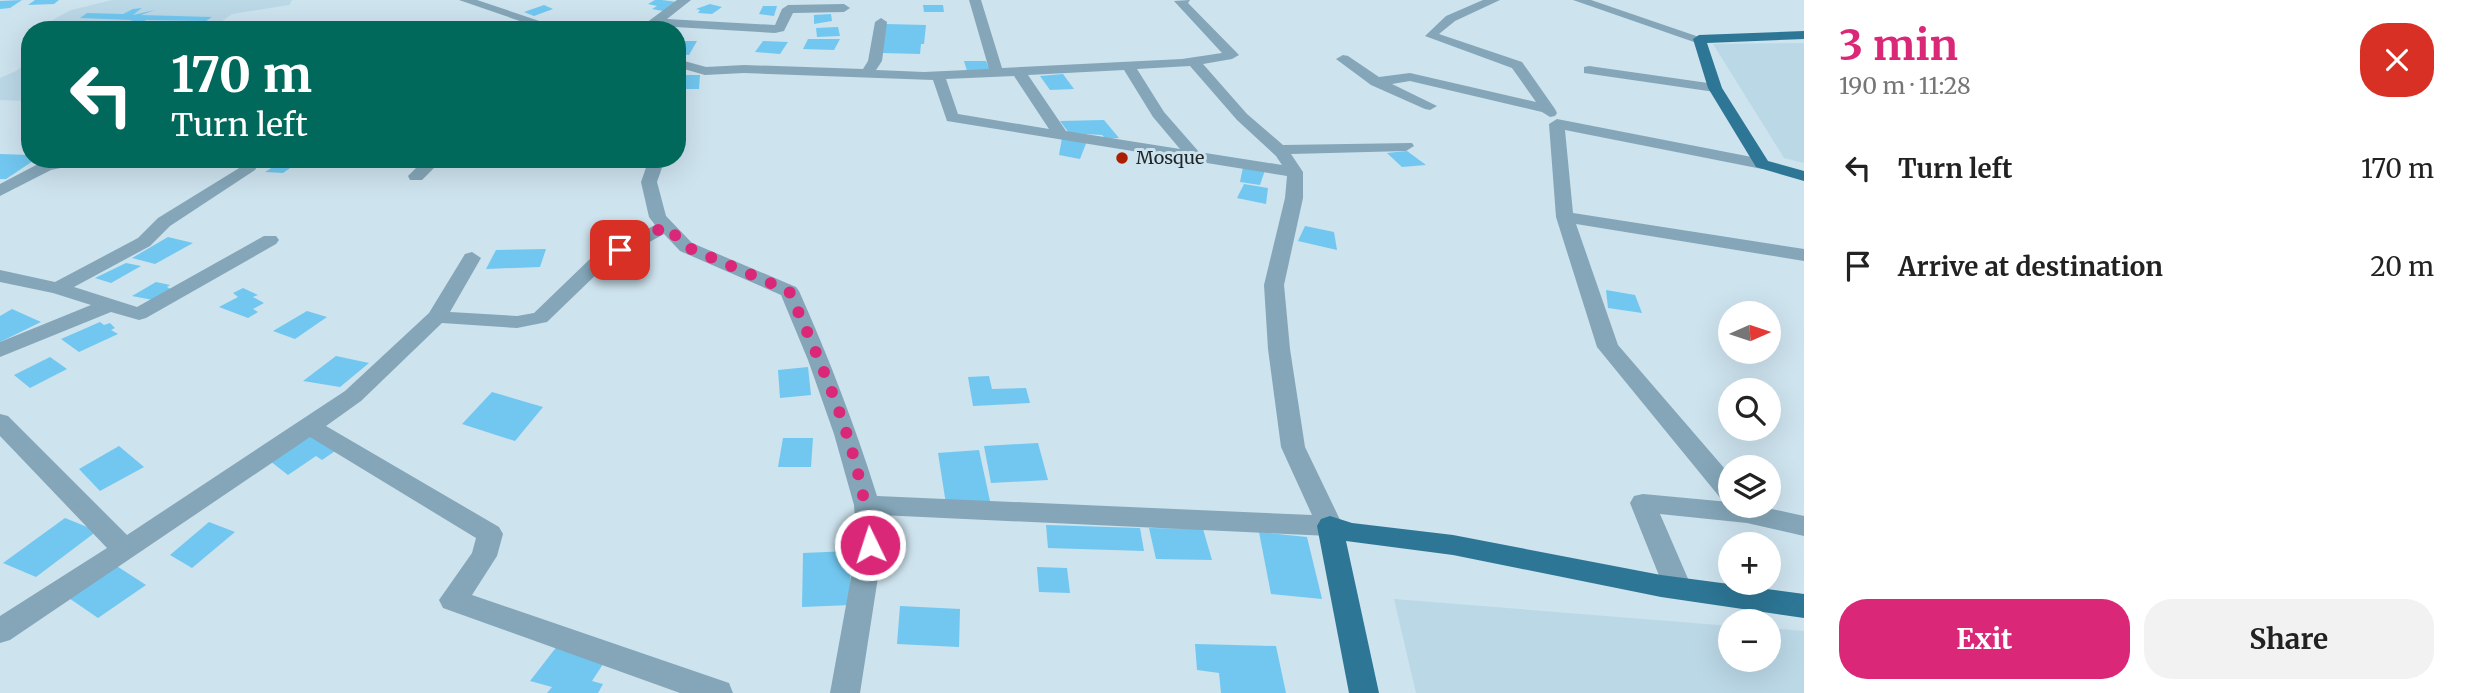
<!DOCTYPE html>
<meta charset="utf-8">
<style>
body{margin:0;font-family:Merriweather,serif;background:#f2f2f2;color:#222;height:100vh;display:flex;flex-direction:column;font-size:26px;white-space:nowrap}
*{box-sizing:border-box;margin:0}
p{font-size:23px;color:#767676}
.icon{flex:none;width:38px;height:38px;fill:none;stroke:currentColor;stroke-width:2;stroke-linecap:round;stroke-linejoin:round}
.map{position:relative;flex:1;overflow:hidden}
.panel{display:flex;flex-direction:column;background:#fff;width:665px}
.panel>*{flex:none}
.hud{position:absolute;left:21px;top:21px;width:665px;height:147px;border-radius:28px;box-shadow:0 7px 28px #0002;background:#00695c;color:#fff;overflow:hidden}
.needle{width:46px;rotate:87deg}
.controls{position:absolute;left:1718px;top:301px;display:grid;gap:14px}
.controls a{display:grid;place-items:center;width:63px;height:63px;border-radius:50%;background:#fff;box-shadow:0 7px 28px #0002;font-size:35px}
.pin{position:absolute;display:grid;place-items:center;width:60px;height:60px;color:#fff;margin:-30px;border-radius:14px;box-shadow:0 4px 10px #0006}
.me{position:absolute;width:77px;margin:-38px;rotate:356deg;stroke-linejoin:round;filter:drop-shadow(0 0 5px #0008)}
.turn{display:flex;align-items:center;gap:24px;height:147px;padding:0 35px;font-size:32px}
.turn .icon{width:91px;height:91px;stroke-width:2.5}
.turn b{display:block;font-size:49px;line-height:60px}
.round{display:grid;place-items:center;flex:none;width:74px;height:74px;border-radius:28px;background:#f2f2f2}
.summary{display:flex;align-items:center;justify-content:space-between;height:119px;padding:0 35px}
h1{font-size:42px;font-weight:700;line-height:52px;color:#db2777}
.button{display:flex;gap:14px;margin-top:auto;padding:14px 35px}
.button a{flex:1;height:80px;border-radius:28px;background:#db2777;color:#fff;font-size:28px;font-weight:700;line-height:80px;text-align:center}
.button a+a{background:#f2f2f2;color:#222}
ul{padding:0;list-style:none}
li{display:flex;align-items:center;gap:21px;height:98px;padding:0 35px}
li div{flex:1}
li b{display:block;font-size:26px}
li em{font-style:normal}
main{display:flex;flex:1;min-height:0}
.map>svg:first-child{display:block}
</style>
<main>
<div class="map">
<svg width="1804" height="693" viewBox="0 0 1804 693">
<rect width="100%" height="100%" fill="#cde3ee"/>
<g fill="#bbd8e7">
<polygon points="112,0 292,0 289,5 232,14 210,30 34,30 71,10"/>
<polygon points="1804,43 1804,163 1784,158 1713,44"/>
<polygon points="30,60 30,101 0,100 0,78 16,71"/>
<polygon points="1394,599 1731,626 1731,660 1769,660 1769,628 1804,631 1804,693 1416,693"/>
</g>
<g fill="#71c7f0">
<polygon points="22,0 10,8 0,9 0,1"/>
<polygon points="35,0 59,0 54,4 28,5"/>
<polygon points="655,0 662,0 677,2 663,11 652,9 657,6 648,4"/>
<polygon points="710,4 722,7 712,14 698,13 700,10 696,9"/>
<polygon points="544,5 553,9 534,16 524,12"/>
<polygon points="923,5 943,5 944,12 924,12"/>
<polygon points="763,6 777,6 774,16 759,14"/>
<polygon points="142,8 133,15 155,10 141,15 212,17 206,21 146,20 136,27 120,27 132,20 80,18 87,13 123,14 133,9"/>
<polygon points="831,14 832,21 814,24 814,15"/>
<polygon points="365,21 357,30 329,30 336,22"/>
<polygon points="588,23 602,26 594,30 572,30"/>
<polygon points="886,24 926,25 924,44 921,44 920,54 882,53"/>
<polygon points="838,27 840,36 817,37 816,28"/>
<polygon points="808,39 840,39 834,50 803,49"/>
<polygon points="680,41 697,41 689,55 677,54 677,45"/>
<polygon points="763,41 788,42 780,54 755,52"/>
<polygon points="964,61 986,61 990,70 967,71"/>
<polygon points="1063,74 1074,89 1050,90 1040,76"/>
<polygon points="681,75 700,75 699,89 678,89"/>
<polygon points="1104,120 1119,138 1106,139 1102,135 1069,133 1060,121"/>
<polygon points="1062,138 1087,141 1080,159 1059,155"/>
<polygon points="1407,151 1426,165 1402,167 1387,153"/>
<polygon points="0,154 30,155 30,159 36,159 6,179 0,179"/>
<polygon points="285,159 303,159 283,173 265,172 273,167 267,166 272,162"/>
<polygon points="1243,167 1265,170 1260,185 1240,182"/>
<polygon points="1244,184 1268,188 1266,204 1237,198"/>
<polygon points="1305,226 1334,232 1337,250 1298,241"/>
<polygon points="168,237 193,243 155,264 132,258"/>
<polygon points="546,249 540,267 486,269 496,250"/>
<polygon points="126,263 141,266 111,283 95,278"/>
<polygon points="156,282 170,285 167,287 172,290 153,300 132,296"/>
<polygon points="243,288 258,295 253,297 264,303 253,309 258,312 248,318 219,307 238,297 233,293"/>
<polygon points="1606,290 1635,295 1642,313 1608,308"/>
<polygon points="12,309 41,322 0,342 0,316"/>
<polygon points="307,311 327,317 295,339 273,331"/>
<polygon points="100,322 104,325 110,323 115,328 111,330 118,334 79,352 61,339"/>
<polygon points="336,356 369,363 340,387 303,381"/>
<polygon points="50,357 67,369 30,388 14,375"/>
<polygon points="808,367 811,395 780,398 778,370"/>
<polygon points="989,376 992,389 1026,388 1030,403 973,406 968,377"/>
<polygon points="492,392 543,407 515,441 462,424"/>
<polygon points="312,434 338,449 322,460 316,456 288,475 270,461"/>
<polygon points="783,438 813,438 811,467 778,467"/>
<polygon points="1038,443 1048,480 991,483 984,446"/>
<polygon points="119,446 144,467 100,491 79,469"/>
<polygon points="979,450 990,501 946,504 938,453"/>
<polygon points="65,518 97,531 36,577 3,563"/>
<polygon points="209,522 235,532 192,568 170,555"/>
<polygon points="1046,525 1140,528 1144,551 1048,548"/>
<polygon points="1149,528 1203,529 1212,560 1156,559"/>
<polygon points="1259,532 1307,537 1322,599 1271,594"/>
<polygon points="850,551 851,605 802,607 803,553"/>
<polygon points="112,563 146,585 98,618 63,594"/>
<polygon points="1037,567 1067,568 1070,593 1039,592"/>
<polygon points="900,606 960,609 959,647 897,644"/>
<polygon points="1195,644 1276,646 1286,693 1221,693 1219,673 1197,670"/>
<polygon points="558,645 605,661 592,681 603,684 598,693 547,693 552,687 530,681"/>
</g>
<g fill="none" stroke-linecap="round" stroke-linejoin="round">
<g fill="#84a6b8" fill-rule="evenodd">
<polygon points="459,0 477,0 566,30 546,30"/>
<polygon points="677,0 691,0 667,19 775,25 782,9 788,5 844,4 850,8 844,12 793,13 784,31 775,33 658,26 646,29 646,23"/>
<path d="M969 0H981L1002 68 1182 59 1222 53 1174 1 1190 0 1188 3 1239 55 1232 59 1203 64 1247 114 1283 145 1412 143 1414 146 1406 151 1291 154 1303 172V198L1284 285 1290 349 1305 447 1343 526 1339 533 1330 536 880 515 883 545 860 693H830L857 545 854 505 834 434 808 360 781 295 680 251 664 234 604 267 547 322 517 328 442 323 361 401 326 426 499 527 503 534 497 556 472 595 729 683 733 693H680L443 608 439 600 472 553 476 538 310 437 10 640 0 643V616L107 548 0 436V414L8 416 127 535 345 391 429 313 465 254 472 252 481 258 450 312 517 316 534 313 590 259 655 225 649 217 641 182 649 159H665L657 182 666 216 692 243 796 287 799 291C829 358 855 426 877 496L1312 515 1281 447 1268 349 1264 285 1285 198 1287 176 947 121 933 80 744 73 705 75 677 67V59L706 67 744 65 863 69 868 61 875 22 881 18 887 22 882 61 876 70 924 72 989 69ZM1190 66 1237 120 1276 156 1282 165 1199 152 1164 112 1137 69ZM1124 70 1153 117 1180 149 1066 131 1028 75ZM1014 76 1049 129 958 114 946 79Z"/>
<polygon points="1483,0 1500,0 1455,21 1439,34 1522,62 1555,109 1557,113 1555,116 1550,117 1542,112 1410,81 1392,84 1437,106 1430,110 1425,109 1371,85 1336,59 1343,55 1348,56 1379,77 1410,73 1536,102 1512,68 1425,36 1446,16"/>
<polygon points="1573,0 1591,0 1705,39 1704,42 1694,42"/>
<polygon points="1589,66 1715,84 1722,88 1715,92 1584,73 1584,67"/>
<polygon points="1557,119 1762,159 1770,164 1762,169 1565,130 1573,213 1804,249 1804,261 1576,224 1618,345 1731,476 1731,506 1758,506 1804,516 1804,536 1747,523 1660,514 1692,588 1688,596 1678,599 1668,596 1664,588 1630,503 1634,496 1643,494 1729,502 1722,500 1597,347 1556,217 1549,124"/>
<polygon points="56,159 91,159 89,162 51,170 0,196 0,184 40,163"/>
<polygon points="425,159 443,159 422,180 410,180 408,176"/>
<polygon points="249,162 257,167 255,170 170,226 150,246 74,287 137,307 264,236 276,236 279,240 276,244 146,318 139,320 111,312 0,357 0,342 91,305 53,293 0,282 0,270 55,282 138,238 158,218"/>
</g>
<g fill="#2d7695" fill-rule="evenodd">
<polygon points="1804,31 1804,39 1707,43 1722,88 1768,161 1804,171 1804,181 1756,167 1708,88 1693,39 1699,35"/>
<polygon points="1330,516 1352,523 1453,535 1661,575 1804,594 1804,618 1661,597 1453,555 1346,541 1379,693 1349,693 1317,526 1321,519"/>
</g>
</g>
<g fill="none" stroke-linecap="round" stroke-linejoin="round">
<path stroke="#db2777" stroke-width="12" stroke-dasharray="0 21.6" d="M620 250 666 226 687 247 789 291C825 372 863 456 870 545"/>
</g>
<circle fill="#ac1e00" stroke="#cde3ee" stroke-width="2.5" cx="1122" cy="158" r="7"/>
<g text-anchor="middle" stroke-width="6" stroke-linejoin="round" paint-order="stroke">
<g font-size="18" fill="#1e262a" stroke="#cde3ee" text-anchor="start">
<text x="1136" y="164">Mosque</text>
</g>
</g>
</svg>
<div class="controls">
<a><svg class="needle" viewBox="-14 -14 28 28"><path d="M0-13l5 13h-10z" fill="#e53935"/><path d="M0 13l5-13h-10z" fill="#767676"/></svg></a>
<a><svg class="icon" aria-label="search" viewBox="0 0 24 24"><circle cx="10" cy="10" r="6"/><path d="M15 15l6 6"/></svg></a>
<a><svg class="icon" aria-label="layers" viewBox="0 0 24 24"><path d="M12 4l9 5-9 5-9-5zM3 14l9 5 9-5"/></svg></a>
<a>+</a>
<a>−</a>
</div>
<div class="pin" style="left:620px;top:250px;background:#d93025"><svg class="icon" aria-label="arrive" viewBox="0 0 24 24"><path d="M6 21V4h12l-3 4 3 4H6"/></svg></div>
<svg class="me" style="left:870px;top:545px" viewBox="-20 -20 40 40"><circle r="17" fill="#db2777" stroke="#fff" stroke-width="3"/><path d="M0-11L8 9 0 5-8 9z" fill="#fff"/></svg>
<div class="hud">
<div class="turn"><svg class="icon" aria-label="left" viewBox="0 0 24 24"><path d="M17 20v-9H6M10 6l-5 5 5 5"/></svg><div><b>170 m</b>Turn left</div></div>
</div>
</div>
<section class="panel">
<div class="summary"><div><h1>3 min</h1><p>190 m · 11:28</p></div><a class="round" style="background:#d93025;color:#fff"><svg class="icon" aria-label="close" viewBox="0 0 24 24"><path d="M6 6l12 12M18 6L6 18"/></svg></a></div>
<ul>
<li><svg class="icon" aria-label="left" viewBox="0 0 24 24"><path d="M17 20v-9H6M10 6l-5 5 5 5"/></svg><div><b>Turn left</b></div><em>170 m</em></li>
<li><svg class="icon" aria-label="arrive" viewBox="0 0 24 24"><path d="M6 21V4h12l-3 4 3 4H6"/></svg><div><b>Arrive at destination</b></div><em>20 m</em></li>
</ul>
<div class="button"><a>Exit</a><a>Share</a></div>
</section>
</main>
